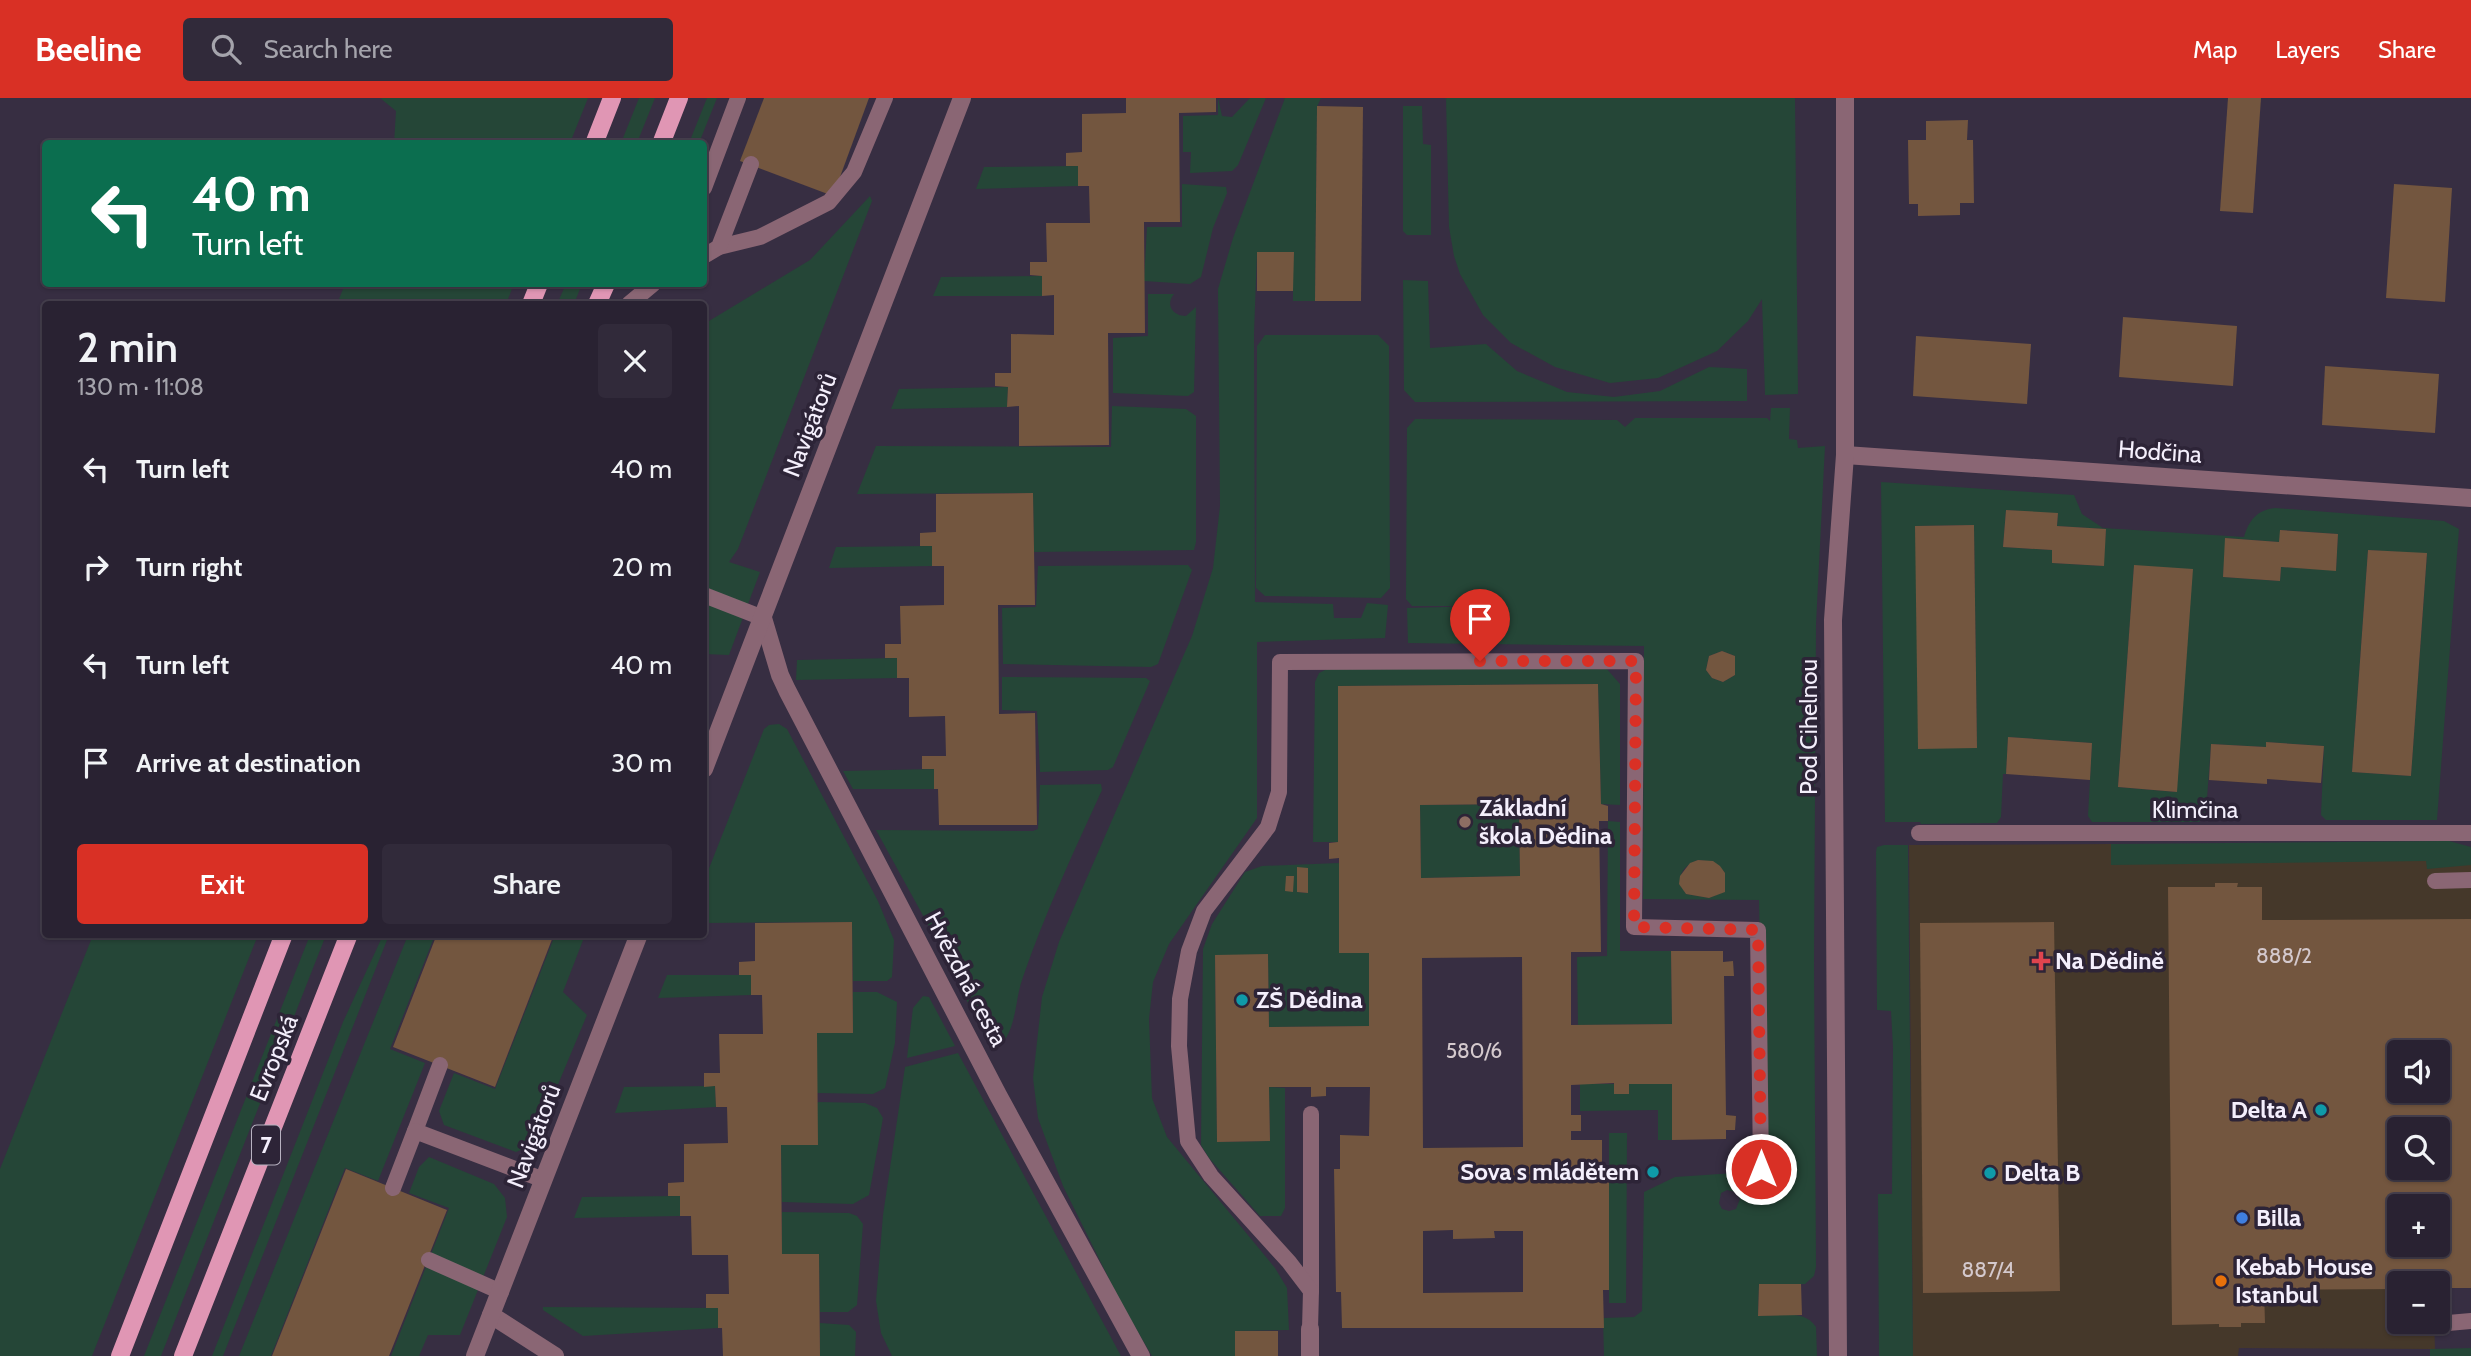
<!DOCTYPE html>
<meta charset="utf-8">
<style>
body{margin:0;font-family:Cabin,sans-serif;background:#312a3a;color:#f1f3f6;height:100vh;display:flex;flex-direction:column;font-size:26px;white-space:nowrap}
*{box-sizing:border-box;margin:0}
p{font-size:23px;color:#a5a4ac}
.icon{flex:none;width:38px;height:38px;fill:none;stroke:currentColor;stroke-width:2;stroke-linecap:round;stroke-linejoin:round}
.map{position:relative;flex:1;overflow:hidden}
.side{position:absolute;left:42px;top:203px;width:665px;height:637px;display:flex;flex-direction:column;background:#292232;border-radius:7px;box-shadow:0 2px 5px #0004,0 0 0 2px #453f4d}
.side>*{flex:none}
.top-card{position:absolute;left:42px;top:42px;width:665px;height:147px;border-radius:7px;box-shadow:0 2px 5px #0004,0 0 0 2px #453f4d;background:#0b6e4f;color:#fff;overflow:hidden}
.buttons{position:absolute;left:2387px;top:942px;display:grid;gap:14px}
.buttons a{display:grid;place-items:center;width:63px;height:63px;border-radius:7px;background:#292232;box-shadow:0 2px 5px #0004,0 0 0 2px #453f4d;font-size:35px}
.pin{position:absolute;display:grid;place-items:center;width:60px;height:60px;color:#fff;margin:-72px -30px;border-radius:50% 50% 50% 0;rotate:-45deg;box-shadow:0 0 7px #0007}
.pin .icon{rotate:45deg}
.me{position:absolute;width:77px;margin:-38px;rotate:0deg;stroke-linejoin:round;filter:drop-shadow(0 0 5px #0008)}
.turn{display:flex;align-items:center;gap:24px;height:147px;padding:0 35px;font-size:32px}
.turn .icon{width:91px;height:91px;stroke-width:2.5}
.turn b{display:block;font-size:49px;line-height:60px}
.round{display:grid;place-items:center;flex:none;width:74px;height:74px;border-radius:7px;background:#312a3a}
.headline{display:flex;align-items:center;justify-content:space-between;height:119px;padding:0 35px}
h1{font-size:42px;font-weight:600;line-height:52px}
.cta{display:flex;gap:14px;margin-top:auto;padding:14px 35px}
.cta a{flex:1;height:80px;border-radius:7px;background:#d93025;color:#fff;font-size:28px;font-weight:600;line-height:80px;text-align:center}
.cta a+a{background:#312a3a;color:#f1f3f6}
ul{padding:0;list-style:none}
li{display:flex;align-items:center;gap:21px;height:98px;padding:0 35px}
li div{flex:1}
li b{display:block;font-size:26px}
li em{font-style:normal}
header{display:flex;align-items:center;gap:42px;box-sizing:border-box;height:98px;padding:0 35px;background:#d93025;color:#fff}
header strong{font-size:33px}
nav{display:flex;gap:38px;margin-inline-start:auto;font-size:24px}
.search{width:490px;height:63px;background:#312a3a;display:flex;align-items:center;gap:18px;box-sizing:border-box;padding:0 24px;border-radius:7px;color:#a5a4ac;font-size:26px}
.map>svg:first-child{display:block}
</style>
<header>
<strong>Beeline</strong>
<div class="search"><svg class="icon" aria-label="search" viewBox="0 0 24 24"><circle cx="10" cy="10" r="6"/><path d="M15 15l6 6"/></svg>Search here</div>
<nav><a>Map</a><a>Layers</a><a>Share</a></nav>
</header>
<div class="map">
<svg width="2471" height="1258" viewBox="0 0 2471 1258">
<rect width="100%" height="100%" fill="#372e42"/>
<path fill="#45382a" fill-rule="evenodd" d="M2112 746 2471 749V1190H2438V1185H2399V1223H2434L2435 1251 2239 1250 2238 1258H1913L1909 747ZM2399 954H2438V992H2399ZM2399 1031H2438V1069H2399ZM2399 1108H2438V1146H2399Z"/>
<g fill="#254637" fill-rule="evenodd">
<polygon points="380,0 588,0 570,45 394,46 396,13"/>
<polygon points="639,0 655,0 637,45 621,45"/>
<polygon points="707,0 717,0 699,45 689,45"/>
<polygon points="1218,0 1222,18 1232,19 1250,0 1266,0 1238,67 1232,73 1190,75 1191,54 1183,54 1183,18 1218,17"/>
<polygon points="1285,0 1321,0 1317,9 1315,203 1293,203 1293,154 1257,154 1254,235 1255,504 1333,506 1334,520 1361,520 1367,505 1388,507 1385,540 1257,544 1257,720 1169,846 1153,884 1149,921 1152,1000 1167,1039 1275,1170 1287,1190 1289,1232 1235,1233 1236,1258 1152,1258 1121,1205 1063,1088 1038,1020 1033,980 1042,899 1059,844 1192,538 1213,470 1220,408 1218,191 1233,140"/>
<polygon points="1446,0 1795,0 1798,296 1765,297 1762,201 1748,223 1717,253 1658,280 1610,285 1555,269 1511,245 1483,217 1460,176 1454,158 1449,129"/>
<polygon points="1403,8 1422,8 1423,46 1431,47 1431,137 1407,137 1403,133"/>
<polygon points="1078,68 1078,88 976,91 984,69"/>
<polygon points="1182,86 1226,89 1227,95 1213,130 1201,179 1190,186 1144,183 1147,129 1182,129"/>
<polygon points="870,98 872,103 738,451 729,464 760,474 729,557 704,556 704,226 810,162"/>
<polygon points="1042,178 1042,198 933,198 941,179"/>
<polygon points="1403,182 1428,183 1430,250 1486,246 1517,273 1567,294 1614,299 1660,293 1709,269 1747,271 1747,303 1415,304 1404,292"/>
<polygon points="345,186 514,186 506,206 337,206"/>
<polygon points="566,186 582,186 574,206 557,206"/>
<path d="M1148 196H1174C1165 207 1173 218 1186 218L1196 209 1194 294 1188 298 1113 295V240L1148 238Z"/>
<polygon points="1265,237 1378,237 1389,248 1390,490 1381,500 1265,498 1256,490 1257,248"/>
<polygon points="1008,289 1007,309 891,311 899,291"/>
<polygon points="1112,308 1186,311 1196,318 1196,444 1194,452 1034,454 1033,395 857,396 876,348 1111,349"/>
<path d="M1771 310H1790L1789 341 1797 342 1798 350 1825 348 1816 526 1814 865 1816 1169 1814 1178 1805 1186H1759L1758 1217C1777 1219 1804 1210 1816 1229L1817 1258H1604L1603 1220 1634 1219 1642 1213 1644 1094 1675 1079 1764 1073 1759 802 1643 801 1644 548 1408 545 1407 510 1483 508H1412L1406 501 1407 330 1415 321 1617 322 1625 329 1635 320H1767L1770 323ZM1722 553 1735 558V577L1723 584 1712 580 1706 572 1709 558ZM1698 762C1711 763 1717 765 1725 775V793L1709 800 1686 796C1676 780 1680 769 1698 762ZM1727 1092 1736 1094 1740 1101 1736 1111 1729 1113 1722 1111 1719 1105 1721 1095Z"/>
<path d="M1881 384 2074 397 2082 416 2103 430 2244 439C2249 422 2257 412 2275 410L2444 423 2459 431 2437 722H2326L2321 717 2324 648 2266 644V649L2211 646 2206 714 2199 724H2092L2088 718 2092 645 2008 639 2006 676H2003L2001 719 1997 725 1921 726 1920 724H1885ZM2006 412 2058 416 2057 428 2106 431 2103 468 2052 465V452L2003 449ZM1974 427V428L1977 649 1915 428ZM2281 432 2338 436 2336 472 2281 469 2280 483 2223 479 2226 440 2279 444ZM2368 452 2427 456 2411 678 2352 674ZM2134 468 2176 694 2118 689Z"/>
<polygon points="932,448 932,468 829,470 836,449"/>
<polygon points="1188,467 1192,472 1158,566 1151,569 1003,566 1002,510 1036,509 1038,468"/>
<polygon points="897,560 897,580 796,582 797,562"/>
<polygon points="1606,570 1620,586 1620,707 1601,706 1598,586 1338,588 1338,744 1313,744 1315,584 1319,575 1327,571"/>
<polygon points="1002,579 1146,580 1150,583 1113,669 1108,672 1040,674 1037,613 1002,612"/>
<polygon points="779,626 787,631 878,803 894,842 892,879 887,883 853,883 852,824 704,825 704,783 764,631 769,627"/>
<polygon points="934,671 934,691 853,691 843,673"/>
<path d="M1101 686 1102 692C1074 753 1045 815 1023 879 1015 901 1017 925 1003 945 992 946 988 941 982 933L937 843 876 732 1033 733 1038 731 1040 687Z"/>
<polygon points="1519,706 1520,778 1421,780 1420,707"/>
<polygon points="1608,723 1620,724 1620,853 1671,853 1672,926 1578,927 1577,859 1607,858"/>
<polygon points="2449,743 2471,749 2471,767 2427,771 2426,763 2111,767 2111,746"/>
<polygon points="1884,747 1908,747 1913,1258 1879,1258 1878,1096 1892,1096 1893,949 1891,913 1877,912 1876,754 1877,749"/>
<path d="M1339 765V855H1369V928L1269 929 1268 857H1215L1217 1044 1270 1043 1269 989 1285 990V1110L1281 1118H1260L1209 1060 1201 1047 1203 851 1212 826 1245 774 1262 768ZM1297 770H1308L1307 795 1297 794Z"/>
<polygon points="93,837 258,837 92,1258 0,1258 0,1071"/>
<polygon points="310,837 326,837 161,1258 144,1258"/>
<polygon points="383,837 389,837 223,1258 212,1258 343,924"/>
<polygon points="408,837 435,837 390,951 425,965 378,1083 345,1070 271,1258 239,1258"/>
<polygon points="555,837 585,837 563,894 587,917 534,1044 530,1048 516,1054 444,1027 439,1013 454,975 495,991"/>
<polygon points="667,877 751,877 751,897 658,900"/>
<polygon points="853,894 877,894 897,904 895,945 885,990 873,996 817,995 817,935 853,935"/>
<polygon points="923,898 929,899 955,948 907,960 913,910"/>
<polygon points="958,955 1121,1258 892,1258 881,1235 876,1203 883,1117 905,969"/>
<polygon points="1580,986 1672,986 1672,1042 1658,1042 1658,1012 1580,1013"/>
<polygon points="715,988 716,1009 615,1015 624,989"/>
<polygon points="818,1004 865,1005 877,1010 883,1020 869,1097 853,1106 782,1104 781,1047"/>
<polygon points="1609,1035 1627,1035 1626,1205 1609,1205"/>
<polygon points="429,1059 494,1086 505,1100 507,1119 460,1237 428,1237 419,1258 391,1258 449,1110 409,1095 419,1069"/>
<polygon points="680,1098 680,1118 574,1120 582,1099"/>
<polygon points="782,1114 849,1115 857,1118 863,1126 857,1207 848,1214 820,1214 819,1156 782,1156"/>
<polygon points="543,1209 718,1210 718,1230 583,1238 543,1212"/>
<polygon points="820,1225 849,1227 856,1234 855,1258 820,1258"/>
<polygon points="2471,1250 2471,1258 2430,1258 2430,1251"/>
</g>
<g fill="#73563f" fill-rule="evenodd">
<polygon points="764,0 869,0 833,98 740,63"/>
<polygon points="1126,0 1216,0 1216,14 1179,15 1180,124 1144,124 1145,235 1108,235 1109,347 1019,348 1019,308 1007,309 1008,289 995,288 995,275 1011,275 1011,236 1054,237 1054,197 1042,198 1042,178 1030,177 1030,164 1047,164 1046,125 1090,125 1089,88 1078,88 1078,68 1066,68 1066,55 1082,54 1082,16 1126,15"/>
<polygon points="2228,0 2261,0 2253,115 2220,113"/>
<polygon points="1317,8 1363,9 1361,203 1315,203"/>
<polygon points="1968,22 1967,42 1973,42 1974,105 1960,105 1960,117 1918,118 1918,106 1909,106 1908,42 1926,42 1926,23"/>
<polygon points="2394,86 2452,90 2445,204 2386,200"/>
<polygon points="1257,154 1294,154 1293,193 1257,193"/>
<polygon points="2123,219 2237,228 2233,288 2119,279"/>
<polygon points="1916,238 2031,246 2027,306 1913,298"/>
<polygon points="2325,268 2439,276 2435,335 2322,327"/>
<polygon points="1033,395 1035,507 998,507 999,616 1035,615 1037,727 939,727 938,691 934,691 934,671 922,671 922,658 946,658 945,618 909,619 909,580 897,580 897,560 885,560 885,546 901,546 900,508 944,507 944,468 932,468 932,448 920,448 920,435 936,434 936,396"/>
<polygon points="2006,412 2058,415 2057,428 2106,431 2104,468 2052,465 2052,452 2003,449"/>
<polygon points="1974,427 1977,650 1918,651 1915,428"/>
<polygon points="2280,432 2338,436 2336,473 2281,469 2280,483 2223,479 2225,440 2279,444"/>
<polygon points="2368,452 2427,455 2411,678 2352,674"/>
<polygon points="2134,467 2193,471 2177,694 2118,689"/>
<polygon points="1722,553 1735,558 1735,577 1723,584 1712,580 1706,572 1709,558"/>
<path d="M1598 586 1601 706 1608 708V723H1599L1601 854H1571V927L1672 926 1671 853H1723V864L1733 863 1734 878H1724L1726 1017 1736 1018 1735 1032H1726V1041L1672 1042V986H1629V996H1614V985L1571 987V1017H1581V1033H1571V1042H1602V1081H1609V1192H1603L1604 1230H1342L1341 1194H1336L1334 1071H1340V1037L1369 1038 1370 989H1326V998L1311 999V989H1269L1270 1043 1217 1044 1215 857 1268 856 1269 929 1369 928V855H1339V760L1329 761V745L1338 744V588ZM1519 706 1520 778 1421 780 1420 707ZM1522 859 1523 1049 1423 1050 1422 860ZM1453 1132V1141L1495 1140 1494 1133H1523V1194L1423 1195V1133Z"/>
<polygon points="2008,639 2092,645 2090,682 2006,676"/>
<polygon points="2266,644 2324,648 2321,685 2267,681 2267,686 2209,682 2211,646 2266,649"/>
<polygon points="1698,762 1713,763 1720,768 1725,775 1725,794 1709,800 1686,796 1679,786 1680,778 1690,765"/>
<polygon points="1297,769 1308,770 1308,795 1297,794"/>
<polygon points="1286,778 1294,778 1293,794 1285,793"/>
<path d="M2215 785H2238L2237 789H2262V822L2471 821V1190H2438V1185H2399V1191L2264 1192 2265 1225H2241V1229H2219V1226L2172 1227 2168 789H2215ZM2399 954H2438V992H2399ZM2399 1031H2438V1069H2399ZM2399 1108H2438V1146H2399Z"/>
<polygon points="852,824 853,935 817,935 818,1047 781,1047 782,1156 819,1156 820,1258 723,1258 722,1230 718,1230 718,1210 706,1210 706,1196 729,1196 728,1157 692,1157 691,1118 680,1118 680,1098 668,1098 668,1085 684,1084 684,1046 728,1045 727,1009 716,1009 715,988 704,989 704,975 720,975 719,936 763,936 762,897 751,897 751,877 739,877 739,864 755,863 755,825"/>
<polygon points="2054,824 2060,1193 1923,1195 1920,825"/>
<polygon points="437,836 554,836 495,989 393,949"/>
<polygon points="346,1071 447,1112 389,1258 272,1258"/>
<polygon points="1759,1186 1801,1186 1802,1217 1758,1218"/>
<rect x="1235" y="1233" width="43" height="25"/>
</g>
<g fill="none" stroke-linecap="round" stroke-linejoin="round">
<g stroke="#8a6674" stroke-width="16">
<polyline points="704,90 738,0"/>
<polyline points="719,149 760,139 829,104 854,74 885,0"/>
<polyline points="704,158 719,149 751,66"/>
<polyline points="629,206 653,186"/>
<polyline points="704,497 763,520"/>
<polyline points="1919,735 2471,735"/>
<polyline points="2435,783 2471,782"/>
<polyline points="1311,1016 1311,1193"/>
<polyline points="415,1033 440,967"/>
<polyline points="393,1090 415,1033 544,1082"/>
<polyline points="429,1162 501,1194"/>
<polyline points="2437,1226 2471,1223"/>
<polyline points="1310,1231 1311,1193 1289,1164 1211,1078 1188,1043 1179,948 1180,901 1189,853 1204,813 1268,729 1279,694 1280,564 1636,563 1634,829 1758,832 1761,1071"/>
</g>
<g stroke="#8a6674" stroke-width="18">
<polyline points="763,520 780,577 787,592 998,997 1141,1258"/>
<polyline points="1310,1258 1310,1231"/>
</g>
<g stroke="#8a6674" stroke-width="18">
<polyline points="1845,357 2471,400"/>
<polyline points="704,671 962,0"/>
<polyline points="491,1217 555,1258"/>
<polyline points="475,1258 639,836"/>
<polyline points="1838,1258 1833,522 1845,357 1845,0"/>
</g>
<g stroke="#e096b4" stroke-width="18">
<polyline points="594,46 612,0"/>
<polyline points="661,46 679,0"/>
<polyline points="531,206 539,186"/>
<polyline points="597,206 606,186"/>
<polyline points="120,1258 284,836"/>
<polyline points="183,1258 349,836"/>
</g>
</g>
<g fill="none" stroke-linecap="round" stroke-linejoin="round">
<polyline stroke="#d93025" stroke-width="12" stroke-dasharray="0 21.6" points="1480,563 1636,563 1634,829 1758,832 1761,1071"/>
</g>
<circle fill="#8d6e63" stroke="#2d2437" stroke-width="2.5" cx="1465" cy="724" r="7"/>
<path fill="#e0444e" stroke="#2d2437" stroke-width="2.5" d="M2037.5 852.5h7v7h7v7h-7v7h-7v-7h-7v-7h7z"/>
<g fill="#0f9aa8" stroke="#2d2437" stroke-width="2.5">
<circle cx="1242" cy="902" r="7"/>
<circle cx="2321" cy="1012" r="7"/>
<circle cx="1653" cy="1074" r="7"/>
<circle cx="1990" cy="1075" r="7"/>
</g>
<circle fill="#3f7fe0" stroke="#2d2437" stroke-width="2.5" cx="2242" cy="1120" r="7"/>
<circle fill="#e8710a" stroke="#2d2437" stroke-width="2.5" cx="2221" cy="1183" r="7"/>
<g text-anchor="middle" stroke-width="7" stroke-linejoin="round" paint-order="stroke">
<g font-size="21" fill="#d4c9cd">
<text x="2284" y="865">888/2</text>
<text x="1474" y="960">580/6</text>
<text x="1988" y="1179">887/4</text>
</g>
<rect fill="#2d2437" stroke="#b8b2c1" stroke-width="2" x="252" y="1027.5" width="28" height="39" rx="5"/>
<g font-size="23" font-weight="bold" fill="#f4effc">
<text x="266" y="1055">7</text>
</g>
<g font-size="24" fill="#f4effc" stroke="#2d2437">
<text transform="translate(810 327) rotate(-69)" y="8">Navigátorů</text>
<text transform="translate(2160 354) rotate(4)" y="8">Hodčina</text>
<text transform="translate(1809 629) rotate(-90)" y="8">Pod Cihelnou</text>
<text x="2195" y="720">Klimčina</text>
<text transform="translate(966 881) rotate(62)" y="8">Hvězdná cesta</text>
<text transform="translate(274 960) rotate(-68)" y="8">Evropská</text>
<text transform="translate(534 1038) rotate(-69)" y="8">Navigátorů</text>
</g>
<g font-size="24" font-weight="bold" fill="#f4effc" stroke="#2d2437" text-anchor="start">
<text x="1479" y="718">Základní<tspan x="1479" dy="28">škola Dědina</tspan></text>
<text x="2055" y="871">Na Dědině</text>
<text x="1256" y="910">ZŠ Dědina</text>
<text x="2307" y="1020" text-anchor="end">Delta A</text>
<text x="1639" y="1082" text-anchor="end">Sova s mládětem</text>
<text x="2004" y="1083">Delta B</text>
<text x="2256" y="1128">Billa</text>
<text x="2235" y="1177">Kebab House<tspan x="2235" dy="28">Istanbul</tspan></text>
</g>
</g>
</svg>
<div class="buttons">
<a><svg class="icon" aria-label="sound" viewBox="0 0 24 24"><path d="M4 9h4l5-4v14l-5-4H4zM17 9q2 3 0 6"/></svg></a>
<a><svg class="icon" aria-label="search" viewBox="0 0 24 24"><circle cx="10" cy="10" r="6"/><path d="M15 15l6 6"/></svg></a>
<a>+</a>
<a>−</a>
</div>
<div class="pin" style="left:1480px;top:563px;background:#d93025"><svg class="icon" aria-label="arrive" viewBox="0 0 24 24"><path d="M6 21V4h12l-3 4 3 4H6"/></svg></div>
<svg class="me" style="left:1761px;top:1071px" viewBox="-20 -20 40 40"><circle r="17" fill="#d93025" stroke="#fff" stroke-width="3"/><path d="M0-11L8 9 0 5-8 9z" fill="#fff"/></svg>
<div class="top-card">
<div class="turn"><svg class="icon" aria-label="left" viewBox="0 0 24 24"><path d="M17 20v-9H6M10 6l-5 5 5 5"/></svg><div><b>40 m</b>Turn left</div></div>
</div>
<section class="side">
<div class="headline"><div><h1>2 min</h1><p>130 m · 11:08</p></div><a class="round"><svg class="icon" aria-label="close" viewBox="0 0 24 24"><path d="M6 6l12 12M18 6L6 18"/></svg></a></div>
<ul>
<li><svg class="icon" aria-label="left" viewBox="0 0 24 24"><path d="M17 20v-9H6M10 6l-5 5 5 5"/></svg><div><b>Turn left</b></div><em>40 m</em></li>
<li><svg class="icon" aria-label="right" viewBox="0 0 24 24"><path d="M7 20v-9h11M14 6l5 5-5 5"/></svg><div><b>Turn right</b></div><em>20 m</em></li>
<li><svg class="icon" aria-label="left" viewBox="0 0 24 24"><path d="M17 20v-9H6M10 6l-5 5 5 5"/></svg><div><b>Turn left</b></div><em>40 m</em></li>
<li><svg class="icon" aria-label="arrive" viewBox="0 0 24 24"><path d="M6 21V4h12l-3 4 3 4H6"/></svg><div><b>Arrive at destination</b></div><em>30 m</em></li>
</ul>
<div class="cta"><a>Exit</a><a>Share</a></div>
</section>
</div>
